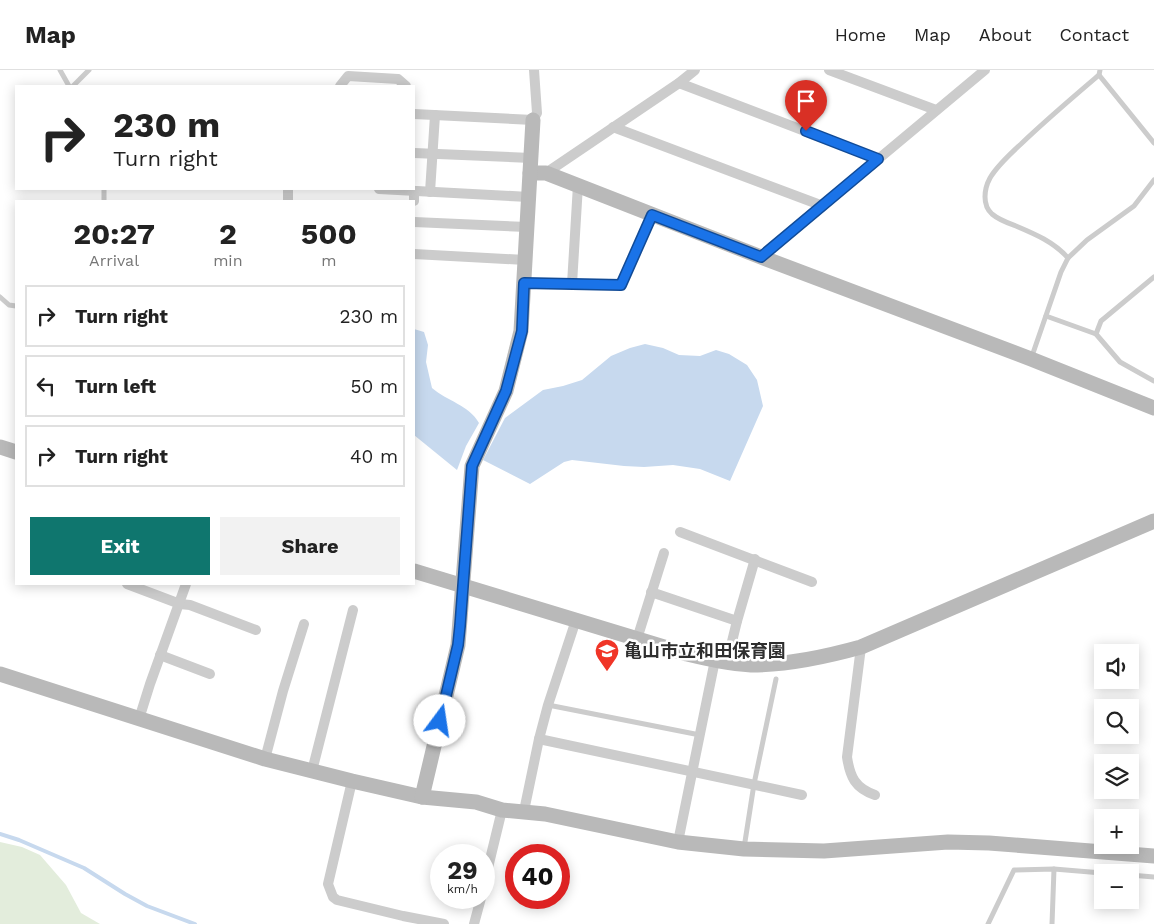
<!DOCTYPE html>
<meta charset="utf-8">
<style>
body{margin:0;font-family:"Work Sans","Noto Sans JP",sans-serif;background:#f2f2f2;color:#222;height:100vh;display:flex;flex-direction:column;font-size:19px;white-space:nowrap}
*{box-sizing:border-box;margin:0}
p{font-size:16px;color:#767676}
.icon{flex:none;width:28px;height:28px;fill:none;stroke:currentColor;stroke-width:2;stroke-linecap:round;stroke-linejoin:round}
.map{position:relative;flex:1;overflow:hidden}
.panel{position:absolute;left:15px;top:130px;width:400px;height:385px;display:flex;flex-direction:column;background:#fff;border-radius:0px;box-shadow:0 2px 12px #0003}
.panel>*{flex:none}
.hud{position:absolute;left:15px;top:15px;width:400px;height:105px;border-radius:0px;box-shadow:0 2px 12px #0003;background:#fff;color:#222;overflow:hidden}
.fabs{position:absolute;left:1094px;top:574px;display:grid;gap:10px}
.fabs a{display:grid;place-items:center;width:45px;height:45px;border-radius:0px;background:#fff;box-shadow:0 2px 12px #0003;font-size:25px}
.speed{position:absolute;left:430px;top:774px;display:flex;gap:10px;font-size:25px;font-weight:700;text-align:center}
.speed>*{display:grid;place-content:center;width:65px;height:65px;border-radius:50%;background:#fff;box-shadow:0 2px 12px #0003;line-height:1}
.speed small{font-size:12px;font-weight:400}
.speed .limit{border:8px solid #d22;background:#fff;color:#111}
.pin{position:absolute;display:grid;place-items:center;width:42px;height:42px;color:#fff;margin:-51px -21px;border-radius:50% 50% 50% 0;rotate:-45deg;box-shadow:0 0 5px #0007}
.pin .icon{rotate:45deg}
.me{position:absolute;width:55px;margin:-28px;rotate:14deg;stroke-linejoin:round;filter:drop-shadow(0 0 4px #0008)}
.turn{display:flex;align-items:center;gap:18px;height:105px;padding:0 15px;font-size:22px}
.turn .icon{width:65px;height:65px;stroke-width:2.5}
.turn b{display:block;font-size:35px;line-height:42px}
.eta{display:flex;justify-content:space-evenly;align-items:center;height:85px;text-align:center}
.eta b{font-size:30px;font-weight:700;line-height:35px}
.button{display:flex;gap:10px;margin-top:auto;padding:10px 15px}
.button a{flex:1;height:58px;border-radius:0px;background:#0f766e;color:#fff;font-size:20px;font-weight:700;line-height:58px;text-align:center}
.button a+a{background:#f2f2f2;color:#222}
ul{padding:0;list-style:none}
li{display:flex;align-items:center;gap:15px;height:62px;margin:0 10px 8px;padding:0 5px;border:2px solid #e0e0e0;border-radius:0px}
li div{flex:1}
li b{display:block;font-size:19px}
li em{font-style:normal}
header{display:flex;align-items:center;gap:30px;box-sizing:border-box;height:70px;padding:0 25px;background:#fff;border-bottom:1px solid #e0e0e0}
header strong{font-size:24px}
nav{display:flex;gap:28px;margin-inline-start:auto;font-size:18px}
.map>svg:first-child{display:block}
</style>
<header>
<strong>Map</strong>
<nav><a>Home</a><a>Map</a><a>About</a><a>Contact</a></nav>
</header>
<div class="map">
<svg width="1154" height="854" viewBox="0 0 1154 854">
<rect width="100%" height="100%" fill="#fff"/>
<polygon fill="#e3eddc" points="0,772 22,777 40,785 66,815 81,843 100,854 0,854"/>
<g fill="#c7d9ee">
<path d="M414 259 424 262 428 275 426 292 432 318C447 331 469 335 479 353L466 376 457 400 414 365Z"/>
<polygon points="645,274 663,278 679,285 700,286 716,280 729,284 747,295 757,310 763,336 730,411 700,399 673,395 644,397 624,396 572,390 564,392 530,414 483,390 505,348 543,320 563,316 582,310 611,286 630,278"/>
</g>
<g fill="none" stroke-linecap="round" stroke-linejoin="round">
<polyline stroke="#c7d9ee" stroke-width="4" points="0,764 19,770 84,798 125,824 147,836 195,854"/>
<g stroke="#ccc" stroke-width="5">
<polyline points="60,0 69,16"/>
<polyline points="1099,5 1154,73"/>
<polyline points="73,16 89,0"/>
<polyline points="104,119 104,131"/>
<path d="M1068 188C1054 172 1035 164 1016 156 1008 153 999 150 992 144 982 135 984 119 990 108 997 96 1010 84 1021 74 1046 50 1072 28 1099 5L1100 0"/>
<polyline points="0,227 9,235 16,236"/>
<polyline points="1046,246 1096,264 1120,292 1154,311"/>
<polyline points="1096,264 1101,251 1154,207"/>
<polyline points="1032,286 1061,202 1068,188 1087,170 1134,136 1154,110"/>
<polyline points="548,635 700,665"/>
<polyline points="744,778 754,714 776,609"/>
<polyline points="1130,805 1154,807"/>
<polyline points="988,854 1014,800 1054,799 1102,803"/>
<polyline points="1052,854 1054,799"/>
</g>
<g stroke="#ccc" stroke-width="10">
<polyline points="829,0 936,40"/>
<polyline points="679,13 878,89"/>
<polyline points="340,16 348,6 398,9 406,16"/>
<polyline points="414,44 533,50 537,43 534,0"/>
<polyline points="613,57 823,136"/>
<polyline points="414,83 531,88"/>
<polyline points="546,103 679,13 695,0"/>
<polyline points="379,119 529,127"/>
<polyline points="430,122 435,45"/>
<polyline points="288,131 288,119"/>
<polyline points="414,131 414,121"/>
<polyline points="414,152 527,157"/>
<polyline points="414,184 525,190"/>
<polyline points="761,187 985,0"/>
<polyline points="524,213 621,215 652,145"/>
<polyline points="572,214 578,115"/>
<polyline points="680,462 812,512"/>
<polyline points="127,514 180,534 190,535 256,560"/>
<polyline points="651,522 737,551"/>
<polyline points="637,569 664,483"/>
<path d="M861 577 847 687C850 707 855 718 875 725"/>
<polyline points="160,585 210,604"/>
<polyline points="727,592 737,551 755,489"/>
<polyline points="139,649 150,614 186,514"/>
<polyline points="539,669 802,725"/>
<polyline points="265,689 283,621 304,554"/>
<polyline points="312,701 353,540"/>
<polyline points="352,711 328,814 333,827 337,830 403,846 444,854"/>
<polyline points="524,741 539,669 548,635 576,550"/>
<polyline points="678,772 715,590"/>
<polyline points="484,814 502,740"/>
<polyline points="474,854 481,828"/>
</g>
<g stroke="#b9b9b9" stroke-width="15">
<polyline points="530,103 546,103 761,187 1031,289 1154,338"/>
<polyline points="0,377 16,382"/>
<path d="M414 501 687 584C708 589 729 594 751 595 789 595 825 587 861 577L1154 451"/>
<polyline points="0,604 265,689 352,711 422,727 476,732 502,740 545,744 678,772 744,779 824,781 948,772 989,773 1154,786"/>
<polyline points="422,727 458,575 472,396 506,321 521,261 533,50"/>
</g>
</g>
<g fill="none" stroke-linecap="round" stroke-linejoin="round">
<defs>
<polyline id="route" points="440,651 458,575 460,556 472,396 506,321 522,261 524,213 621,215 652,145 761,187 878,89 806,61"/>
</defs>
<use href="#route" stroke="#114b97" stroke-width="12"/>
<use href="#route" stroke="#1a73e8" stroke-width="9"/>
</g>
<defs>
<symbol id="school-pin" viewBox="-11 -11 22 30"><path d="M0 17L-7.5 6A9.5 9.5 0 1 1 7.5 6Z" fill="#f03527" stroke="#fff"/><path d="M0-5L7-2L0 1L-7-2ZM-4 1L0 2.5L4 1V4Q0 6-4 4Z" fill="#fff"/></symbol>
</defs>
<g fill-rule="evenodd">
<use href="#school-pin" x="593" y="567" width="28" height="38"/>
</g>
<g text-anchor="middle" stroke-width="5" stroke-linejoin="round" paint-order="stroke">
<g font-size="18" font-weight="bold" fill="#2f2f2f" stroke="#fff" text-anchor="start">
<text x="624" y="587">亀山市立和田保育園</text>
</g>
</g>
</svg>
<div class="fabs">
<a><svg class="icon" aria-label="sound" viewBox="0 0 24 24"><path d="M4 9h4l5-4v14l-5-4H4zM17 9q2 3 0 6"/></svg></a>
<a><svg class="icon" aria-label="search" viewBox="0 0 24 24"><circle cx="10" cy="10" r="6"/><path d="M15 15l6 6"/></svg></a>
<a><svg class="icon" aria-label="layers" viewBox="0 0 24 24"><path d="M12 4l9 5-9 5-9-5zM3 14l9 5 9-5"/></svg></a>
<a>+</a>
<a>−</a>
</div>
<div class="speed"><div>29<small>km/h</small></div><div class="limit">40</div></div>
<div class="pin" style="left:806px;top:61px;background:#d93025"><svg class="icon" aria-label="arrive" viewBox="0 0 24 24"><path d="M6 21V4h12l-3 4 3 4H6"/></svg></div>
<svg class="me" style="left:440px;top:651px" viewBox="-20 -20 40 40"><circle r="19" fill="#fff"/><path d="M0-13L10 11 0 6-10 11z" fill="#1a73e8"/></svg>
<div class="hud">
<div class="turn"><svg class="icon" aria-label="right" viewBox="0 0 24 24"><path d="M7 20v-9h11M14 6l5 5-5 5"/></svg><div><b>230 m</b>Turn right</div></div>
</div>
<section class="panel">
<div class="eta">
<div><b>20:27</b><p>Arrival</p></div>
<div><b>2</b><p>min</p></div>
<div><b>500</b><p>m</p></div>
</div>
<ul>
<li><svg class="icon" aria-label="right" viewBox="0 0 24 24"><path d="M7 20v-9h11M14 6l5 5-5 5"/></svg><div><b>Turn right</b></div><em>230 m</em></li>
<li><svg class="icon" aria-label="left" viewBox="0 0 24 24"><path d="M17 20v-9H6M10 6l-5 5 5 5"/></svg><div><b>Turn left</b></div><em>50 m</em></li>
<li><svg class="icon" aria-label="right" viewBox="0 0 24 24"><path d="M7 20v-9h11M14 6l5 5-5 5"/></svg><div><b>Turn right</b></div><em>40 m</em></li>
</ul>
<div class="button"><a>Exit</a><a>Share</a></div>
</section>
</div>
